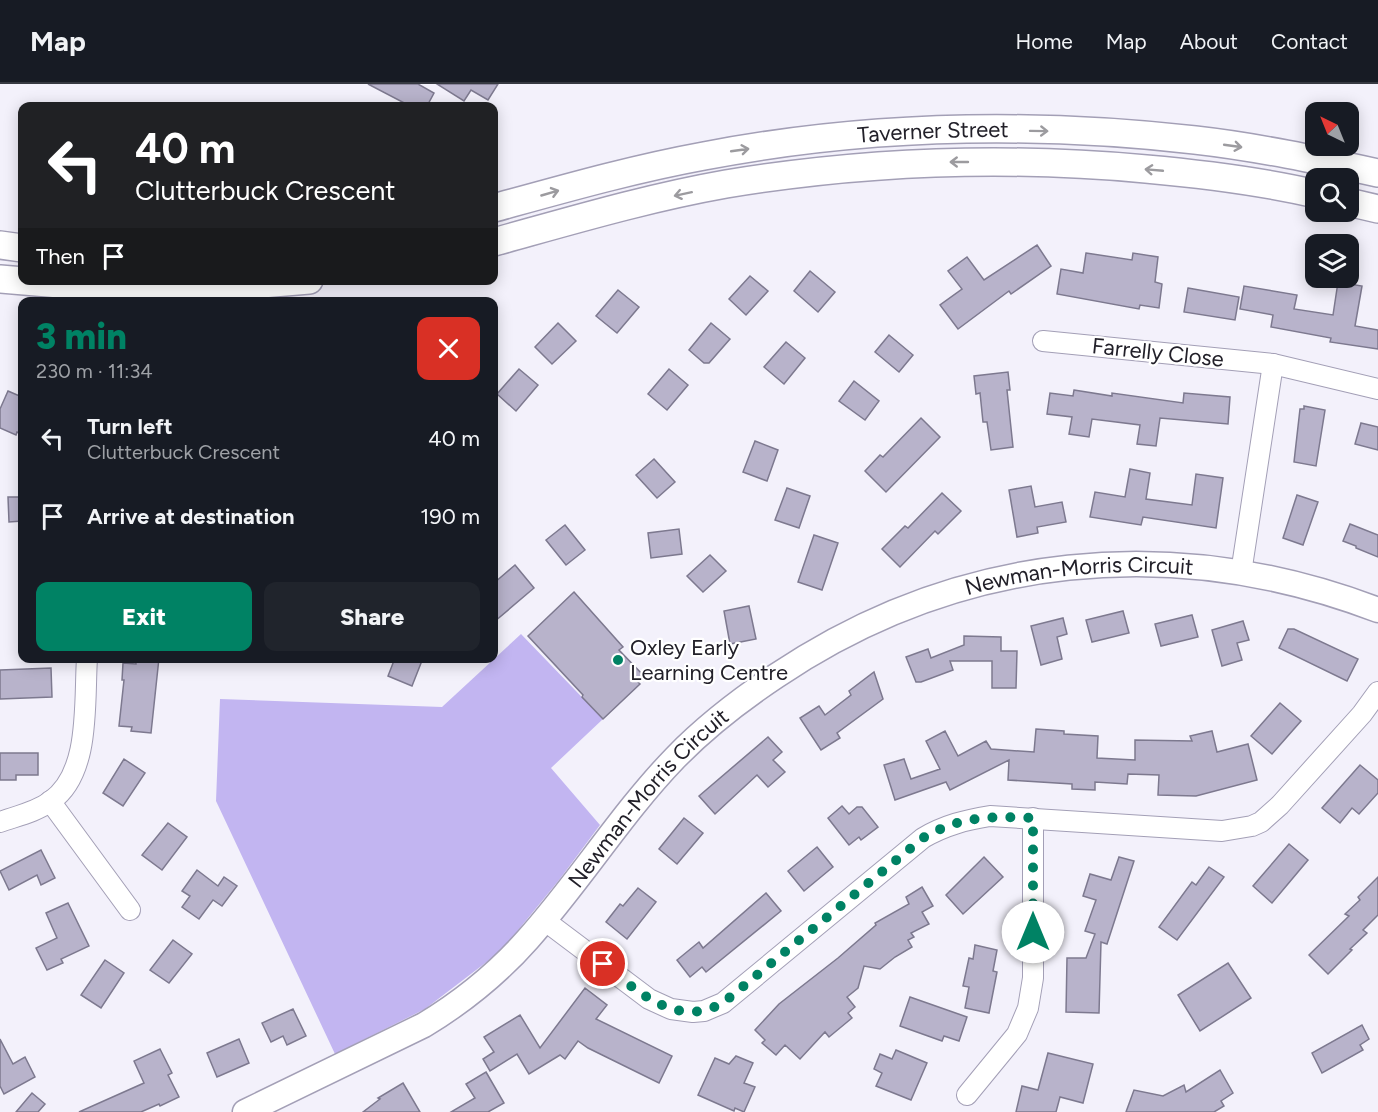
<!DOCTYPE html>
<meta charset="utf-8">
<style>
body{margin:0;font-family:Figtree,sans-serif;background:#20242c;color:#f1f3f6;height:100vh;display:flex;flex-direction:column;font-size:22px;white-space:nowrap}
*{box-sizing:border-box;margin:0}
p{font-size:20px;color:#9ea1a6}
.icon{flex:none;width:33px;height:33px;fill:none;stroke:currentColor;stroke-width:2;stroke-linecap:round;stroke-linejoin:round}
.map{position:relative;flex:1;overflow:hidden}
.drawer{position:absolute;left:18px;top:213px;width:480px;height:366px;display:flex;flex-direction:column;background:#171b24;border-radius:12px;box-shadow:0 3px 15px #0003}
.drawer>*{flex:none}
.top-card{position:absolute;left:18px;top:18px;width:480px;height:183px;border-radius:12px;box-shadow:0 3px 15px #0003;background:#202124;color:#fff;overflow:hidden}
.needle{width:39px;rotate:317deg}
.buttons{position:absolute;left:1305px;top:18px;display:grid;gap:12px}
.buttons a{display:grid;place-items:center;width:54px;height:54px;border-radius:12px;background:#171b24;box-shadow:0 3px 15px #0003;font-size:30px}
.pin{position:absolute;display:grid;place-items:center;width:51px;height:51px;color:#fff;margin:-26px;border:3px solid #fff;border-radius:50%;box-shadow:0 2px 6px #0007}
.me{position:absolute;width:66px;margin:-33px;rotate:0deg;stroke-linejoin:round;filter:drop-shadow(0 0 4px #0008)}
.turn{display:flex;align-items:center;gap:21px;height:126px;padding:0 18px;font-size:27px}
.turn .icon{width:78px;height:78px;stroke-width:2.5}
.turn b{display:block;font-size:42px;line-height:51px}
.then{display:flex;align-items:center;height:57px;padding:0 18px;background:#0003;gap:12px;font-size:22px}
.round{display:grid;place-items:center;flex:none;width:63px;height:63px;border-radius:12px;background:#20242c}
.head{display:flex;align-items:center;justify-content:space-between;height:102px;padding:0 18px}
h1{font-size:36px;font-weight:800;line-height:45px;color:#008264}
.button{display:flex;gap:12px;margin-top:auto;padding:12px 18px}
.button a{flex:1;height:69px;border-radius:12px;background:#008264;color:#fff;font-size:24px;font-weight:800;line-height:69px;text-align:center}
.button a+a{background:#20242c;color:#f1f3f6}
ul{padding:0;list-style:none}
li{display:flex;align-items:center;gap:18px;height:78px;padding:0 18px}
li div{flex:1}
li b{display:block;font-size:22px}
li em{font-style:normal}
header{display:flex;align-items:center;gap:36px;box-sizing:border-box;height:84px;padding:0 30px;background:#171b24;border-bottom:2px solid #363941}
header strong{font-size:28px}
nav{display:flex;gap:33px;margin-inline-start:auto;font-size:21px}
.map>svg:first-child{display:block}
</style>
<header>
<strong>Map</strong>
<nav><a>Home</a><a>Map</a><a>About</a><a>Contact</a></nav>
</header>
<div class="map">
<svg width="1378" height="1028" viewBox="0 0 1378 1028">
<rect width="100%" height="100%" fill="#f3f1fb"/>
<polygon fill="#c2b5f1" points="521,550 603,635 551,684 600,741 559,796 501,867 425,925 335,970 216,717 220,615 442,623"/>
<g fill="#b8b3cb" stroke="#7d798f" stroke-width="1.5">
<polygon points="368,0 418,0 434,9 427,22 410,22"/>
<polygon points="437,0 498,0 488,16 471,6 464,17"/>
<polygon points="1037,161 1051,182 1011,210 1009,207 958,245 940,221 962,205 948,187 967,173 984,196"/>
<polygon points="1086,169 1132,176 1133,169 1158,173 1155,198 1162,200 1159,224 1140,221 1139,225 1057,210 1061,185 1083,189"/>
<polygon points="810,187 835,208 818,228 794,207"/>
<polygon points="750,192 768,207 746,231 729,215"/>
<polygon points="1338,198 1362,202 1355,242 1378,246 1378,265 1330,258 1331,254 1271,243 1273,231 1240,225 1244,202 1297,211 1294,225 1333,231"/>
<polygon points="1188,204 1239,213 1235,236 1184,228"/>
<polygon points="618,206 639,223 617,249 596,232"/>
<polygon points="558,239 576,257 552,280 535,263"/>
<polygon points="711,239 730,255 709,279 704,279 689,266"/>
<polygon points="889,251 913,271 899,288 875,268"/>
<polygon points="786,258 805,274 784,300 764,283"/>
<polygon points="519,285 538,301 516,327 497,310"/>
<polygon points="669,285 688,301 667,326 648,310"/>
<polygon points="1008,288 1010,306 1007,306 1013,363 991,366 987,338 983,338 980,309 976,310 974,292"/>
<polygon points="854,297 879,317 865,336 839,317"/>
<polygon points="1074,306 1112,312 1112,309 1183,319 1184,309 1230,313 1228,340 1160,334 1156,362 1137,360 1140,341 1092,335 1089,353 1069,350 1072,333 1047,330 1050,309 1073,312"/>
<polygon points="8,307 22,313 22,350 17,348 16,351 0,344 0,325"/>
<polygon points="1304,322 1325,326 1316,382 1294,378 1300,325 1304,325"/>
<polygon points="921,334 940,353 886,408 865,387 880,371 883,373"/>
<polygon points="1361,339 1378,343 1378,366 1355,360"/>
<polygon points="755,357 778,366 767,397 743,388"/>
<polygon points="654,375 675,398 657,414 636,391"/>
<polygon points="1130,385 1150,389 1146,415 1192,421 1196,390 1223,394 1216,444 1143,433 1141,441 1090,433 1095,408 1125,413"/>
<polygon points="1031,402 1035,423 1062,418 1066,438 1037,443 1038,449 1017,453 1009,406"/>
<polygon points="787,404 810,412 799,444 775,436"/>
<polygon points="942,409 961,427 938,450 935,447 900,483 882,465 905,442 908,444"/>
<polygon points="1297,411 1318,418 1303,461 1283,454"/>
<polygon points="8,413 22,413 22,437 9,438"/>
<polygon points="1350,440 1378,451 1378,473 1356,464 1356,462 1343,457"/>
<polygon points="565,441 585,466 566,481 546,456"/>
<polygon points="679,445 682,470 651,474 648,449"/>
<polygon points="814,451 838,459 822,506 798,498"/>
<polygon points="710,471 726,487 703,508 687,492"/>
<polygon points="515,481 534,504 494,538 494,499"/>
<polygon points="574,508 623,563 619,566 644,592 638,598 640,600 603,635 582,613 583,611 528,552"/>
<polygon points="749,522 756,555 730,560 724,527"/>
<polygon points="1123,527 1129,549 1092,558 1086,536"/>
<polygon points="1192,531 1198,553 1161,562 1155,540"/>
<polygon points="1063,534 1067,550 1057,553 1062,575 1041,581 1031,542"/>
<polygon points="1243,537 1249,556 1237,559 1242,576 1222,582 1212,546"/>
<polygon points="1288,545 1294,545 1358,575 1347,597 1279,564"/>
<polygon points="964,552 1001,553 1001,567 1017,567 1016,604 992,604 992,577 950,577 953,586 921,598 916,598 906,573 928,565 931,574 964,561"/>
<polygon points="136,574 159,574 151,649 131,647 132,643 119,642 124,596 122,596 123,579 136,580"/>
<polygon points="395,574 423,574 412,602 388,592"/>
<polygon points="51,584 52,613 0,615 0,586"/>
<polygon points="874,588 883,615 837,649 840,654 821,666 800,634 819,622 825,631 851,611 849,607"/>
<polygon points="1280,619 1301,637 1272,670 1251,652"/>
<polygon points="1036,645 1064,647 1064,650 1098,652 1097,674 1135,676 1135,656 1192,657 1190,652 1212,647 1217,668 1248,660 1257,696 1196,712 1158,711 1159,691 1128,690 1127,700 1095,698 1095,706 1072,705 1072,700 1008,696 1009,676 950,706 946,698 895,716 884,681 904,675 911,695 940,685 926,657 945,647 958,672 986,657 991,665 1034,668"/>
<polygon points="768,653 782,668 773,676 785,688 768,703 757,691 715,730 699,712"/>
<polygon points="0,669 38,669 38,691 16,691 16,696 0,696"/>
<polygon points="124,675 145,689 123,722 103,709"/>
<polygon points="1360,681 1378,696 1378,709 1359,730 1352,724 1340,739 1322,724"/>
<polygon points="842,722 849,730 857,723 862,723 878,743 861,756 859,753 849,761 828,734"/>
<polygon points="684,734 703,749 677,780 659,765"/>
<polygon points="168,739 187,753 162,786 142,771"/>
<polygon points="1289,760 1308,776 1272,819 1253,802"/>
<polygon points="817,763 833,783 804,807 788,787"/>
<polygon points="41,766 55,794 41,801 37,791 9,806 0,787"/>
<polygon points="984,773 1003,793 963,830 946,811"/>
<polygon points="1119,773 1134,777 1107,860 1101,858 1099,929 1066,928 1067,874 1086,874 1095,850 1085,847 1096,816 1083,812 1090,790 1111,796"/>
<polygon points="1209,783 1224,793 1177,856 1159,843 1192,798 1196,801"/>
<polygon points="197,786 218,802 224,793 237,802 222,822 213,816 199,835 182,823 190,812 182,807"/>
<polygon points="1378,793 1378,831 1363,846 1367,849 1350,865 1352,866 1328,890 1309,871 1349,832 1345,830 1360,816 1358,813"/>
<polygon points="922,803 933,822 922,828 929,840 911,849 914,853 908,856 912,863 895,873 880,885 864,882 858,904 847,913 855,923 848,929 852,934 829,953 825,948 800,975 785,961 776,971 762,959 765,956 755,946 779,920 838,874 876,841 875,839 909,820 906,813"/>
<polygon points="638,804 656,818 627,855 606,838 620,820 623,822"/>
<polygon points="766,809 781,827 706,888 702,883 690,893 677,876 699,858 703,864"/>
<polygon points="68,819 89,862 61,875 63,879 47,886 36,864 57,854 46,829"/>
<polygon points="173,856 192,870 169,899 150,886"/>
<polygon points="975,861 997,866 993,887 997,888 989,929 965,924 969,903 963,902 969,874 973,875"/>
<polygon points="105,876 124,889 101,924 81,911"/>
<polygon points="1228,879 1251,914 1200,947 1178,911"/>
<polygon points="585,904 607,921 596,935 672,972 659,999 588,964 578,957 565,975 560,971 529,990 517,970 490,987 483,975 494,968 484,953 520,931 540,964"/>
<polygon points="910,913 967,933 959,957 944,952 942,957 900,942"/>
<polygon points="293,925 306,952 287,961 283,952 271,958 262,939"/>
<polygon points="1362,941 1369,955 1360,961 1363,966 1322,989 1312,969"/>
<polygon points="0,955 13,980 25,973 35,993 4,1010 0,1002"/>
<polygon points="239,955 249,979 217,993 207,969"/>
<polygon points="160,965 172,989 168,991 179,1013 160,1022 159,1020 141,1028 79,1028 144,999 134,977"/>
<polygon points="896,966 927,979 911,1016 876,1002 882,989 874,985 880,970 892,975"/>
<polygon points="1048,969 1093,980 1083,1019 1060,1013 1056,1028 1016,1028 1022,1002 1038,1006"/>
<polygon points="736,972 753,979 744,999 755,1003 744,1028 735,1024 734,1027 698,1011 715,974 729,980"/>
<polygon points="1220,986 1233,1009 1221,1017 1224,1022 1214,1028 1126,1028 1134,1006 1163,1012 1184,1001 1186,1008"/>
<polygon points="486,988 504,1019 488,1028 451,1028 475,1014 466,1000"/>
<polygon points="403,999 420,1028 363,1028 380,1015 378,1014"/>
<polygon points="32,1009 45,1020 38,1028 16,1028"/>
</g>
<g fill="none" stroke-linecap="round" stroke-linejoin="round">
<defs>
<g id="minor">
<polyline points="1043,257 1273,280 1378,305"/>
<polyline points="1241,489 1273,280"/>
<polyline points="50,717 130,826"/>
<path d="M0 738C17 732 36 728 51 717 91 689 84 618 87 574"/>
<path d="M544 836 649 915 671 925 693 928 704 927 723 919 923 754C945 741 966 736 990 732L1222 747 1252 742 1261 738 1280 721 1362 630 1378 608"/>
<polyline points="967,1011 1017,950 1028,924 1033,894 1033,734"/>
</g>
<g id="tertiary">
<path id="s1" d="M245 1028 424 941C462 918 498 889 528 855 580 797 621 730 675 674 705 643 740 616 776 592 959 469 1173 448 1378 526"/>
</g>
<g id="secondary">
<polyline points="1348,118 1378,125"/>
<path id="s2" d="M494 124C563 105 633 85 704 72 865 41 1033 38 1195 56 1257 63 1318 76 1378 89"/>
<path d="M494 158C570 137 647 114 726 100 865 77 1005 72 1146 85 1202 90 1260 97 1316 110"/>
<polyline points="0,161 22,164"/>
<polyline points="0,195 118,205 217,204 309,196"/>
</g>
</defs>
<use href="#minor" stroke="#a39fb6" stroke-width="22"/>
<use href="#tertiary" stroke="#a39fb6" stroke-width="27"/>
<use href="#secondary" stroke="#a39fb6" stroke-width="30"/>
<use href="#minor" stroke="#fff" stroke-width="20"/>
<use href="#tertiary" stroke="#fff" stroke-width="24"/>
<use href="#secondary" stroke="#fff" stroke-width="27"/>
</g>
<defs><path id="oneway-shaft" d="M-6 0H5M1.5-3L5.5 0L1.5 3" fill="none" stroke-width="1.6" stroke-linecap="round" stroke-linejoin="round" transform="scale(1.5)"/></defs>
<g stroke="#9c9b9f">
<use href="#oneway-shaft" transform="translate(1039 47) rotate(1)"/>
<use href="#oneway-shaft" transform="translate(1233 62) rotate(8)"/>
<use href="#oneway-shaft" transform="translate(740 66) rotate(-8)"/>
<use href="#oneway-shaft" transform="translate(959 78) rotate(180)"/>
<use href="#oneway-shaft" transform="translate(1154 86) rotate(-175)"/>
<use href="#oneway-shaft" transform="translate(550 109) rotate(-16)"/>
<use href="#oneway-shaft" transform="translate(683 110) rotate(168)"/>
</g>
<g fill="none" stroke-linecap="round" stroke-linejoin="round">
<path stroke="#008264" stroke-width="10" stroke-dasharray="0 18" d="M603 880C631 901 662 933 701 927 709 926 716 922 723 919L923 754C960 732 991 732 1033 734V848"/>
</g>
<circle fill="#008264" stroke="#fff" stroke-width="2" cx="618" cy="576" r="6"/>
<g text-anchor="middle" stroke-width="4.5" stroke-linejoin="round" paint-order="stroke">
<g font-size="22" fill="#222029" stroke="#fff">
<text dy="8" stroke="none"><textPath href="#s2" startOffset="447">Taverner Street</textPath></text>
<text transform="translate(1158 268) rotate(6)" y="8">Farrelly Close</text>
<text dy="8" stroke="none"><textPath href="#s1" startOffset="1023">Newman-Morris Circuit</textPath></text>
<text dy="8" stroke="none"><textPath href="#s1" startOffset="520">Newman-Morris Circuit</textPath></text>
</g>
<g font-size="22" fill="#222029" stroke="#fff" text-anchor="start">
<text x="630" y="571">Oxley Early<tspan x="630" dy="25">Learning Centre</tspan></text>
</g>
</g>
</svg>
<div class="buttons">
<a><svg class="needle" viewBox="-14 -14 28 28"><path d="M0-13l5 13h-10z" fill="#e53935"/><path d="M0 13l5-13h-10z" fill="#9ea1a6"/></svg></a>
<a><svg class="icon" aria-label="search" viewBox="0 0 24 24"><circle cx="10" cy="10" r="6"/><path d="M15 15l6 6"/></svg></a>
<a><svg class="icon" aria-label="layers" viewBox="0 0 24 24"><path d="M12 4l9 5-9 5-9-5zM3 14l9 5 9-5"/></svg></a>
</div>
<div class="pin" style="left:603px;top:880px;background:#d93025"><svg class="icon" aria-label="arrive" viewBox="0 0 24 24"><path d="M6 21V4h12l-3 4 3 4H6"/></svg></div>
<svg class="me" style="left:1033px;top:848px" viewBox="-20 -20 40 40"><circle r="19" fill="#fff"/><path d="M0-13L10 11 0 6-10 11z" fill="#008264"/></svg>
<div class="top-card">
<div class="turn"><svg class="icon" aria-label="left" viewBox="0 0 24 24"><path d="M17 20v-9H6M10 6l-5 5 5 5"/></svg><div><b>40 m</b>Clutterbuck Crescent</div></div>
<div class="then">Then<svg class="icon" aria-label="arrive" viewBox="0 0 24 24"><path d="M6 21V4h12l-3 4 3 4H6"/></svg></div>
</div>
<section class="drawer">
<div class="head"><div><h1>3 min</h1><p>230 m · 11:34</p></div><a class="round" style="background:#d93025;color:#fff"><svg class="icon" aria-label="close" viewBox="0 0 24 24"><path d="M6 6l12 12M18 6L6 18"/></svg></a></div>
<ul>
<li><svg class="icon" aria-label="left" viewBox="0 0 24 24"><path d="M17 20v-9H6M10 6l-5 5 5 5"/></svg><div><b>Turn left</b><p>Clutterbuck Crescent</p></div><em>40 m</em></li>
<li><svg class="icon" aria-label="arrive" viewBox="0 0 24 24"><path d="M6 21V4h12l-3 4 3 4H6"/></svg><div><b>Arrive at destination</b></div><em>190 m</em></li>
</ul>
<div class="button"><a>Exit</a><a>Share</a></div>
</section>
</div>
